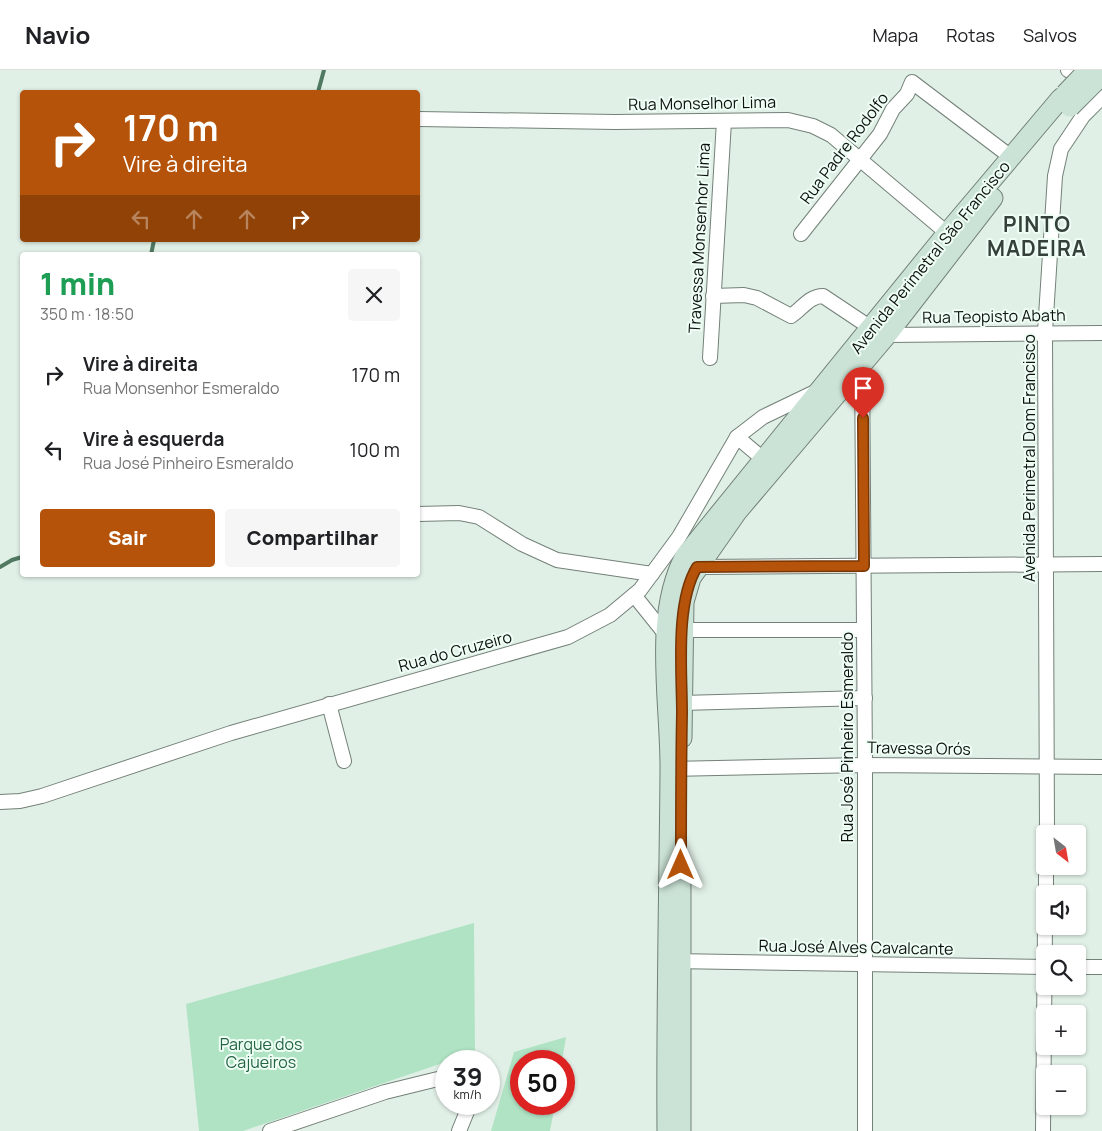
<!DOCTYPE html>
<html lang="pt">
<meta charset="utf-8">
<style>
body{margin:0;font-family:Manrope,sans-serif;background:#f6f6f6;color:#202124;height:100vh;display:flex;flex-direction:column;font-size:19px;white-space:nowrap}
*{box-sizing:border-box;margin:0}
p{font-size:16px;color:#757577}
.icon{flex:none;width:28px;height:28px;fill:none;stroke:currentColor;stroke-width:2;stroke-linecap:round;stroke-linejoin:round}
.map{position:relative;flex:1;overflow:hidden}
.details{position:absolute;left:20px;top:182px;width:400px;height:325px;display:flex;flex-direction:column;background:#fff;border-radius:5px;box-shadow:0 1px 4px #0004}
.details>*{flex:none}
.top-card{position:absolute;left:20px;top:20px;width:400px;height:152px;border-radius:5px;box-shadow:0 1px 4px #0004;background:#b45309;color:#fff;overflow:hidden}
.needle{width:32px;rotate:149deg}
.fabs{position:absolute;left:1036px;top:755px;display:grid;gap:10px}
.fabs a{display:grid;place-items:center;width:50px;height:50px;border-radius:5px;background:#fff;box-shadow:0 1px 4px #0004;font-size:25px}
.speed{position:absolute;left:435px;top:980px;display:flex;gap:10px;font-size:25px;font-weight:700;text-align:center}
.speed>*{display:grid;place-content:center;width:65px;height:65px;border-radius:50%;background:#fff;box-shadow:0 1px 4px #0004;line-height:1}
.speed small{font-size:12px;font-weight:400}
.speed .limit{border:8px solid #d22;background:#fff;color:#111}
.pin{position:absolute;display:grid;place-items:center;width:42px;height:42px;color:#fff;margin:-51px -21px;border-radius:50% 50% 50% 0;rotate:-45deg;box-shadow:0 0 5px #0007}
.pin .icon{rotate:45deg}
.me{position:absolute;width:55px;margin:-28px;rotate:0deg;stroke-linejoin:round;filter:drop-shadow(0 0 4px #0008)}
.turn{display:flex;align-items:center;gap:18px;height:105px;padding:0 20px;font-size:22px}
.turn .icon{width:65px;height:65px;stroke-width:2.5}
.turn b{display:block;font-size:35px;line-height:42px}
.lanes{display:flex;align-items:center;height:48px;padding:0 20px;background:#0003;justify-content:center;gap:25px;direction:ltr}
.lanes .off{opacity:.35}
.round{display:grid;place-items:center;flex:none;width:52px;height:52px;border-radius:5px;background:#f6f6f6}
.summary{display:flex;align-items:center;justify-content:space-between;height:85px;padding:0 20px}
h1{font-size:30px;font-weight:800;line-height:38px;color:#1e9e55}
.cta{display:flex;gap:10px;margin-top:auto;padding:10px 20px}
.cta a{flex:1;height:58px;border-radius:5px;background:#b45309;color:#fff;font-size:20px;font-weight:800;line-height:58px;text-align:center}
.cta a+a{background:#f6f6f6;color:#202124}
ul{padding:0;list-style:none}
li{display:flex;align-items:center;gap:15px;height:75px;padding:0 20px}
li div{flex:1}
li b{display:block;font-size:19px}
li em{font-style:normal}
header{display:flex;align-items:center;gap:30px;box-sizing:border-box;height:70px;padding:0 25px;background:#fff;border-bottom:1px solid #e0e0e0}
header strong{font-size:24px}
nav{display:flex;gap:28px;margin-inline-start:auto;font-size:18px}
.map>svg:first-child{display:block}
</style>
<header>
<strong>Navio</strong>
<nav><a>Mapa</a><a>Rotas</a><a>Salvos</a></nav>
</header>
<div class="map">
<svg width="1102" height="1061" viewBox="0 0 1102 1061">
<rect width="100%" height="100%" fill="#e1f0e7"/>
<g fill="#b0e3c4">
<polygon points="474,853 475,982 243,1061 199,1061 186,934"/>
<polygon points="566,967 562,991 521,991 521,1034 555,1034 550,1061 491,1061 514,982"/>
</g>
<g fill="none" stroke-linecap="round" stroke-linejoin="round">
<g stroke="#507961" stroke-width="4">
<polyline points="318,22 324,0"/>
<polyline points="151,185 154,170"/>
<polyline points="0,497 12,490 22,487"/>
</g>
<defs>
<g id="minor">
<polyline points="1068,0 1090,11"/>
<polyline points="418,49 615,52 788,50 813,56 831,65 947,163"/>
<polyline points="801,164 880,64 893,39 907,24 912,12 1011,87"/>
<path d="M713 226 744 225 757 228 791 246C802 239 809 226 823 226L871 258"/>
<polyline points="887,265 1102,263"/>
<polyline points="710,288 724,51"/>
<polyline points="862,289 865,695 865,1061"/>
<polyline points="737,367 763,389"/>
<polyline points="418,444 459,443 479,447 522,474 557,490 652,504"/>
<polyline points="697,497 1102,494"/>
<polyline points="634,525 666,565"/>
<polyline points="683,560 864,560"/>
<polyline points="682,633 865,628"/>
<polyline points="329,634 344,691"/>
<polyline points="670,699 865,695 1102,697"/>
<polyline points="0,732 20,731 42,726 231,663 568,567 610,545 640,520 679,467 737,367 763,347 817,321"/>
<polyline points="1047,764 1045,262 1055,106 1061,79 1083,46 1102,27"/>
<polyline points="1046,824 1046,796"/>
<polyline points="672,891 1045,897"/>
<polyline points="1078,897 1102,897"/>
<polyline points="270,1061 385,1022 446,1007"/>
<polyline points="459,1061 470,1034"/>
<polyline points="1043,1061 1045,856"/>
</g>
<g id="secondary">
<polyline points="682,668 684,532 691,508 737,442 887,265 993,128"/>
<path d="M667 1061C666 941 669 822 670 702 671 634 652 547 685 486L947 163 1061 28"/>
<polyline points="681,1061 681,811"/>
</g>
</defs>
<use href="#minor" stroke="#738178" stroke-width="16"/>
<use href="#secondary" stroke="#738178" stroke-width="21"/>
<use href="#minor" stroke="#fff" stroke-width="14"/>
<use href="#secondary" stroke="#cbe3d6" stroke-width="19"/>
<defs>
<g id="secondary-bridge">
<polyline points="1065,24 1088,0"/>
<polyline points="1070,37 1102,5"/>
</g>
</defs>
<use href="#secondary-bridge" stroke="#738178" stroke-width="21" stroke-linecap="butt"/>
<use href="#secondary-bridge" stroke="#cbe3d6" stroke-width="19"/>
</g>
<g fill="none" stroke-linecap="round" stroke-linejoin="round">
<defs>
<path id="route" d="M681 795C681 744 681 694 682 643 682 601 675 533 697 497L864 496 863 348"/>
</defs>
<use href="#route" stroke="#753606" stroke-width="12"/>
<use href="#route" stroke="#b45309" stroke-width="9"/>
</g>
<g text-anchor="middle" stroke-width="4" stroke-linejoin="round" paint-order="stroke">
<g font-size="16" fill="#0d120f" stroke="#effef4">
<text transform="translate(702 33) rotate(-1)" y="6">Rua Monselhor Lima</text>
<text transform="translate(844 78) rotate(-53)" y="6">Rua Padre Rodolfo</text>
<text transform="translate(699 168) rotate(-87)" y="6">Travessa Monsenhor Lima</text>
<text transform="translate(930 187) rotate(-51)" y="6">Avenida Perimetral São Francisco</text>
<text transform="translate(994 246) rotate(-1)" y="6">Rua Teopisto Abath</text>
<text transform="translate(1029 388) rotate(-90)" y="6">Avenida Perimetral Dom Francisco</text>
<text transform="translate(455 581) rotate(-15)" y="6">Rua do Cruzeiro</text>
<text transform="translate(847 667) rotate(-90)" y="6">Rua José Pinheiro Esmeraldo</text>
<text transform="translate(919 678) rotate(1)" y="6">Travessa Orós</text>
<text transform="translate(856 877) rotate(1)" y="6">Rua José Alves Cavalcante</text>
</g>
<g font-size="16" fill="#236443" stroke="#effef4">
<text x="261" y="980">Parque dos<tspan x="261" dy="18">Cajueiros</tspan></text>
</g>
<g font-size="21" font-weight="bold" letter-spacing="1" fill="#344039" stroke="#effef4">
<text x="1037" y="162">PINTO<tspan x="1037" dy="24">MADEIRA</tspan></text>
</g>
</g>
</svg>
<div class="fabs">
<a><svg class="needle" viewBox="-14 -14 28 28"><path d="M0-13l5 13h-10z" fill="#e53935"/><path d="M0 13l5-13h-10z" fill="#757577"/></svg></a>
<a><svg class="icon" aria-label="sound" viewBox="0 0 24 24"><path d="M4 9h4l5-4v14l-5-4H4zM17 9q2 3 0 6"/></svg></a>
<a><svg class="icon" aria-label="search" viewBox="0 0 24 24"><circle cx="10" cy="10" r="6"/><path d="M15 15l6 6"/></svg></a>
<a>+</a>
<a>−</a>
</div>
<div class="speed"><div>39<small>km/h</small></div><div class="limit">50</div></div>
<div class="pin" style="left:863px;top:348px;background:#d93025"><svg class="icon" aria-label="arrive" viewBox="0 0 24 24"><path d="M6 21V4h12l-3 4 3 4H6"/></svg></div>
<svg class="me" style="left:681px;top:795px" viewBox="-20 -20 40 40"><path d="M0-17L14 15 0 8-14 15z" fill="#b45309" stroke="#fff" stroke-width="4"/></svg>
<div class="top-card">
<div class="turn"><svg class="icon" aria-label="right" viewBox="0 0 24 24"><path d="M7 20v-9h11M14 6l5 5-5 5"/></svg><div><b>170 m</b>Vire à direita</div></div>
<div class="lanes"><svg class="icon off" aria-label="left" viewBox="0 0 24 24"><path d="M17 20v-9H6M10 6l-5 5 5 5"/></svg><svg class="icon off" aria-label="ahead" viewBox="0 0 24 24"><path d="M12 20V5M6 11l6-6 6 6"/></svg><svg class="icon off" aria-label="ahead" viewBox="0 0 24 24"><path d="M12 20V5M6 11l6-6 6 6"/></svg><svg class="icon" aria-label="right" viewBox="0 0 24 24"><path d="M7 20v-9h11M14 6l5 5-5 5"/></svg></div>
</div>
<section class="details">
<div class="summary"><div><h1>1 min</h1><p>350 m · 18:50</p></div><a class="round"><svg class="icon" aria-label="close" viewBox="0 0 24 24"><path d="M6 6l12 12M18 6L6 18"/></svg></a></div>
<ul>
<li><svg class="icon" aria-label="right" viewBox="0 0 24 24"><path d="M7 20v-9h11M14 6l5 5-5 5"/></svg><div><b>Vire à direita</b><p>Rua Monsenhor Esmeraldo</p></div><em>170 m</em></li>
<li><svg class="icon" aria-label="left" viewBox="0 0 24 24"><path d="M17 20v-9H6M10 6l-5 5 5 5"/></svg><div><b>Vire à esquerda</b><p>Rua José Pinheiro Esmeraldo</p></div><em>100 m</em></li>
</ul>
<div class="cta"><a>Sair</a><a>Compartilhar</a></div>
</section>
</div>
